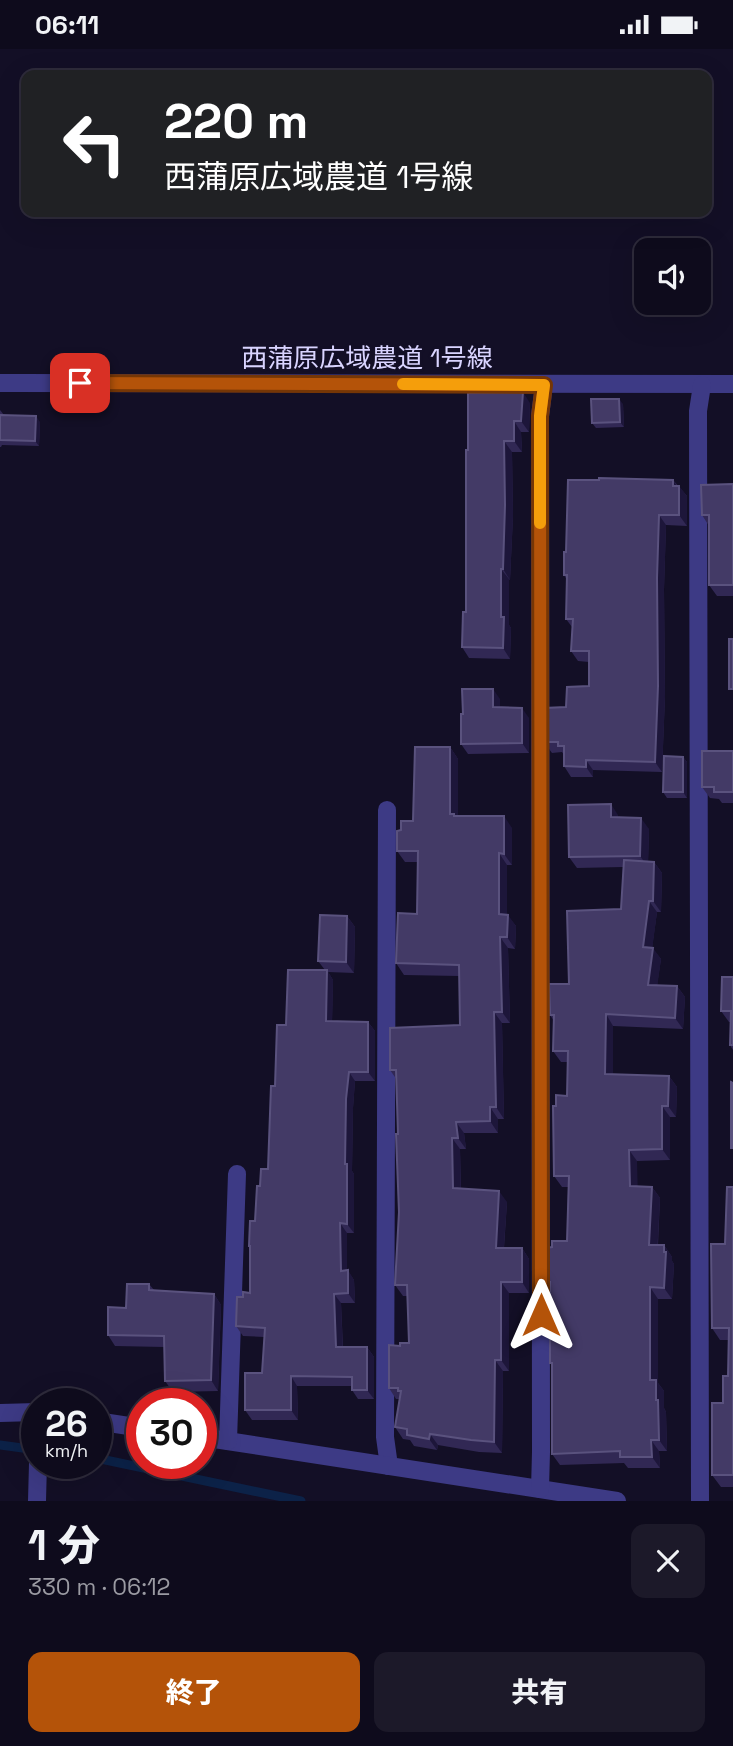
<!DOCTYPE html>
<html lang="ja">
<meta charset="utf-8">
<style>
body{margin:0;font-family:"Space Grotesk","Noto Sans JP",sans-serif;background:#1c1929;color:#f1f3f6;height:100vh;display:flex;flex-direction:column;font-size:26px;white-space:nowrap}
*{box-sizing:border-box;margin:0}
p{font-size:23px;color:#9b9ba3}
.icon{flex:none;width:38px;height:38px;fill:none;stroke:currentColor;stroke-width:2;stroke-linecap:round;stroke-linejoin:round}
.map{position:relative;height:1452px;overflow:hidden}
.sheet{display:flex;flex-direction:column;background:#0e0b1c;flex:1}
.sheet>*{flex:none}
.hud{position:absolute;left:21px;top:21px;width:691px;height:147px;border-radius:14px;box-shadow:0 7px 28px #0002,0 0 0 2px #2e2b3b;background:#202124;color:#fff;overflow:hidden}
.buttons{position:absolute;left:634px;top:189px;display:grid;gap:14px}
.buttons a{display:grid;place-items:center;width:77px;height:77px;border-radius:14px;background:#0e0b1c;box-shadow:0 7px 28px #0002,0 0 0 2px #2e2b3b;font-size:35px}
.speed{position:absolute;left:21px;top:1339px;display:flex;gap:14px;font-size:35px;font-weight:700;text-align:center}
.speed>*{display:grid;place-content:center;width:91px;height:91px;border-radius:50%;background:#0e0b1c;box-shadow:0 7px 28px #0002,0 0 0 2px #2e2b3b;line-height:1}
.speed small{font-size:18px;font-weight:400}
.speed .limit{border:10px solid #d22;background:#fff;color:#111}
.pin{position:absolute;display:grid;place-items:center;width:60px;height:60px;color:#fff;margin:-30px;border-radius:14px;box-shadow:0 4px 10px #0006}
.me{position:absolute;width:77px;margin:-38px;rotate:0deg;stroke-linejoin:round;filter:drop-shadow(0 0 5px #0008)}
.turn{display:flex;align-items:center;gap:24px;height:147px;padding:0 28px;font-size:32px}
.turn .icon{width:91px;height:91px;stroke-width:2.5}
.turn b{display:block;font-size:49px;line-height:60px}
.round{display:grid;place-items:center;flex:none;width:74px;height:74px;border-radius:14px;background:#1c1929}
.head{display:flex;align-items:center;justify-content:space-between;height:119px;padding:0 28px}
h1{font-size:42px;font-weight:800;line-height:52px}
.action{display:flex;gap:14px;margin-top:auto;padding:14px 28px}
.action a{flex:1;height:80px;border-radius:14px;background:#b45309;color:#fff;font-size:28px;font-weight:800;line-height:80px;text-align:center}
.action a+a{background:#1c1929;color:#f1f3f6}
.status{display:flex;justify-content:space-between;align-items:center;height:49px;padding:0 35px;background:#0e0b1c;direction:ltr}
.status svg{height:19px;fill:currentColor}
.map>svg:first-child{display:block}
</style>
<div class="status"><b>06:11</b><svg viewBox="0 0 49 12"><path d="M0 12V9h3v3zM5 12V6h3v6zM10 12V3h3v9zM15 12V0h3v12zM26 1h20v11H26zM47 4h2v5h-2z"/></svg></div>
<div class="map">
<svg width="733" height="1452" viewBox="0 0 733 1452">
<rect width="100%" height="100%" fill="#130f26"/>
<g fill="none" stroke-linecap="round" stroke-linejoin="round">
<g stroke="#0c2248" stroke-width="9">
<polyline points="0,1396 37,1401"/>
<polyline points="96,1409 301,1452"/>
</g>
<g stroke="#3d3a85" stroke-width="18">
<polyline points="0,334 733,335"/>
<polyline points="387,761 385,1388 389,1417"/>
<polyline points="0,1364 37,1363"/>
<polyline points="96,1372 142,1379"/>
<polyline points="201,1388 617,1452"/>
<polyline points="228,1392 237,1125"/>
<polyline points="540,1440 541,1403 540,367 544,336"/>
<polyline points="37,1452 38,1414"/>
<polyline points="700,1452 698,362 702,336"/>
</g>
</g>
<g fill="#312854">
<polygon points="530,354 529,383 521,383 522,403 512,403 513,467 510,531 509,530 509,576 511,579 510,610 469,609 462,598 466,563 468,401"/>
<polygon points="623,355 624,378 596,379 592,374"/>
<polygon points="0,361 4,366 40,373 39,397 2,396 1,398 0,398"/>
<polygon points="673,431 687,447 687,477 666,476 664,540 665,648 662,723 593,721 593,728 571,728 564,717 564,706 562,703 552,704 544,693 589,637 589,613 578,612 571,602 572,578 566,570 567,531 564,526 566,503"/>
<polygon points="733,435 733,547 717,547 709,536 709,477 702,466"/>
<polygon points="500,650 500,659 529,669 529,704 468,705 461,695 463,665"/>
<polygon points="450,698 458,710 458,767 512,779 512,816 507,816 507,866 516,877 515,900 508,899 510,974 502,974 504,1070 498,1070 498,1084 464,1084 466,1100 460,1100 461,1140 507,1153 504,1199 522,1199 529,1210 529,1244 509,1244 509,1322 503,1322 502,1404 479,1403 438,1396 437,1401 414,1397 410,1391 403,1390 395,1378 400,1350 396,1350 389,1339 400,1297 409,1294 407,1247 403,1247 395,1236 399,1163 397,1031 390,1021 460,976 459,927 404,926 396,914 417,865 418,813 405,813 397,802 401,781 413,772"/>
<polygon points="733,702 733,754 722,754 719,750 710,749 702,738"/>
<polygon points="683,708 687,713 687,749 667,749 663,743"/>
<polygon points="618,766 618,768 649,780 648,813 654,813 662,824 661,863 657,863 652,899 661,910 657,936 677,937 685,948 683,980 613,977 613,1025 669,1027 677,1038 676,1068 670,1068 670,1111 637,1112 637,1137 652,1138 660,1149 658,1196 664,1196 672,1208 672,1212 674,1215 672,1250 658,1250 658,1334 664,1342 664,1359 666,1363 667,1402 659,1402 660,1419 628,1419 624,1414 560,1416 552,1405 552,1317 550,1314 550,1241 544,1233 552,1198 567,1192 568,1138 562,1138 554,1127 556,1057 567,1047 568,1013 561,1013 553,1002 554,972 550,966 621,860 623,818 577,819 569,808"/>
<polygon points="347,867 355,878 354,924 328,923 333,931 332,972 368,973 375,982 375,1032 355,1032 353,1059 352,1122 354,1125 354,1184 347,1184 347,1221 354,1231 355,1254 341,1254 343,1298 367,1298 374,1308 374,1350 358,1350 352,1341 352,1337 297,1337 298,1371 252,1371 245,1361 262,1324 264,1288 243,1287 236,1277 243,1248 250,1244 250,1199 249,1197 255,1172 260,1137 268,1120 275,1037 286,976 325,921 318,912"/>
<polygon points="733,928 733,1001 730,996 731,973 729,973 721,962"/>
<polygon points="733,1138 733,1438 721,1438 712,1426 728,1327 729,1291 720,1291 712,1279"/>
<polygon points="149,1235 154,1241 214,1245 221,1256 218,1342 173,1343 165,1332 164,1298 115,1297 108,1286 126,1259"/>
</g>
<g fill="#1d163a">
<polygon points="523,343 530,354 529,383 521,372"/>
<polygon points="619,350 623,355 624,378 620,373"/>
<polygon points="36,367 40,373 39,397 35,392"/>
<polygon points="514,372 521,383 522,403 514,392"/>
<polygon points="504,392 512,403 513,467 510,531 503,520"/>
<polygon points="673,431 679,440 679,437 687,447 687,477 679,466 673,437"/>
<polygon points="659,466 666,476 664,540 665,648 662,723 655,713 657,529"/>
<polygon points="501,520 509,530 509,576 511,579 510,610 503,599 501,568"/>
<polygon points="493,640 500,650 500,669 493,658"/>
<polygon points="522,659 529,669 529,704 522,694"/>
<polygon points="450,698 458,710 458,770 450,765"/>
<polygon points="683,708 687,713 687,749 683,743"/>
<polygon points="586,711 593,721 593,728 586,718"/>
<polygon points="611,755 618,766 618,779 611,768"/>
<polygon points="504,767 512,779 512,816 504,805"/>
<polygon points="641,769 649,780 648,818 640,807"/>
<polygon points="499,804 507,816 507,877 499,865"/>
<polygon points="654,813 662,824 661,863 653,852"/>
<polygon points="649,852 657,863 651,909 643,898"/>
<polygon points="508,866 516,877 515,900 507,888"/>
<polygon points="347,867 355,878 354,924 346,913"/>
<polygon points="500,888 508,899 510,974 502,963"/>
<polygon points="653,899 661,910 656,947 648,936"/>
<polygon points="327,921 333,931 332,981 326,972"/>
<polygon points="677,937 685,948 683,980 675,969"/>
<polygon points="494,963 502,974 504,1070 496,1058"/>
<polygon points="606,965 613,977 613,1037 605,1025"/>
<polygon points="368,973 375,982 375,1032 368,1023"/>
<polygon points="349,1023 355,1032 353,1059 352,1122 354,1125 354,1184 347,1175 345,1115 346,1050"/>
<polygon points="669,1027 677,1038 676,1068 668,1057"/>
<polygon points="662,1057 670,1068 670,1111 662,1100"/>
<polygon points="490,1058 498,1070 498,1084 490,1072"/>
<polygon points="456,1073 464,1084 466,1100 458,1089"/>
<polygon points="452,1089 460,1100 461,1151 453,1139"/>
<polygon points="629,1101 637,1112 638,1149 630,1137"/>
<polygon points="652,1138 660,1149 657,1207 649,1196"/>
<polygon points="499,1142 507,1153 503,1210 496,1199"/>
<polygon points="340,1174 347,1184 347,1231 341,1222"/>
<polygon points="664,1196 672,1208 672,1212 674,1215 672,1250 664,1239"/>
<polygon points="522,1199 529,1210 529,1244 522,1233"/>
<polygon points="348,1221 354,1231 355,1254 348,1244"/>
<polygon points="501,1233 509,1244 509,1322 501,1311"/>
<polygon points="650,1238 658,1250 658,1334 664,1342 664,1359 666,1363 667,1402 659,1391 656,1351 650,1331"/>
<polygon points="214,1245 221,1256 218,1342 211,1331"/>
<polygon points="334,1245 341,1254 343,1307 336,1298"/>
<polygon points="367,1298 374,1308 374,1350 367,1341"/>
<polygon points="495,1311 503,1322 502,1404 494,1393"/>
<polygon points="291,1327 297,1337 298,1371 291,1361"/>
<polygon points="430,1385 438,1396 437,1401 429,1390"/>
<polygon points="651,1391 659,1402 660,1419 652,1408"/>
</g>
<g fill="#433a66" stroke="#5a527e" stroke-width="2">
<polygon points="523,343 521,372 514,372 514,392 504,392 505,456 503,520 501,520 501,568 504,568 503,599 462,598 463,563 466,563 466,401 468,401 468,344"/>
<polygon points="591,350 619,350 620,373 592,374"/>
<polygon points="0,366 36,367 35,392 0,391"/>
<polygon points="599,429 673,431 673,437 679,437 679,466 659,466 657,529 658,637 655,713 586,711 586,718 564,717 564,697 558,697 558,693 544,693 544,659 566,658 567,638 589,637 589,602 571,602 573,570 566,570 567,526 564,526 564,503 566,503 568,431 599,431"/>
<polygon points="733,435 733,536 709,536 709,466 702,466 701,436"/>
<rect x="729" y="590" width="4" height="50"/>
<polygon points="462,640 493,640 493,658 522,659 522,694 461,695 461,665 463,665"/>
<polygon points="415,698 450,698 450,765 454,765 454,767 504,767 504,805 499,804 499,865 508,866 507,888 500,888 502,963 494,963 496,1058 490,1058 490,1072 456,1073 458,1089 452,1089 453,1139 499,1142 496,1199 522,1199 522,1233 501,1233 501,1311 495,1311 494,1393 471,1391 430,1385 429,1390 407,1386 407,1380 395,1378 401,1342 398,1342 398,1339 389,1339 389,1296 400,1297 400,1294 409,1294 407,1236 395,1236 399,1163 396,1085 398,1085 396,1021 390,1021 390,979 460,976 459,916 396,914 398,864 417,865 418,802 397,802 397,782 401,781 401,772 413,772"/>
<polygon points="702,702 733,702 733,743 714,743 714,738 702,738"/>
<polygon points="664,707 683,708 683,743 663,743"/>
<polygon points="611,755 611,768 641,769 640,807 569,808 568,756"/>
<polygon points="624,811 654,813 653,852 649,852 643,898 653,899 648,936 677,937 675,969 606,965 605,1025 669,1027 668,1057 662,1057 662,1100 629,1101 630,1137 652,1138 649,1196 664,1196 664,1203 666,1203 664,1239 650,1238 650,1331 656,1331 656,1351 658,1351 659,1391 651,1391 652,1408 620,1408 620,1402 552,1405 552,1314 550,1314 550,1233 544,1233 544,1199 552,1198 552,1192 567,1192 569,1127 554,1127 553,1057 556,1057 556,1046 567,1047 568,1002 553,1002 554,966 550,966 549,935 569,935 567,862 621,860"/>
<polygon points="320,866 347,867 346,913 318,912"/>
<polygon points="288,921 327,921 326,972 368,973 368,1023 349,1023 346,1050 345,1115 347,1115 347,1175 340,1174 341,1222 348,1221 348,1244 334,1245 336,1298 367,1298 367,1341 352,1341 352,1328 291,1327 291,1361 245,1361 245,1324 262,1324 265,1279 236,1277 237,1248 243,1248 243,1243 250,1244 250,1197 249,1197 250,1172 255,1172 257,1137 260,1137 261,1120 268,1120 271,1037 275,1037 277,976 286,976"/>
<polygon points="722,928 733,928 733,996 730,996 731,962 721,962"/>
<polygon points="731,1033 733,1034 733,1099 731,1099"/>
<polygon points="727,1138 733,1138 733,1426 712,1426 712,1354 723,1354 723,1327 728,1327 729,1279 712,1279 711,1195 725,1195"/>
<polygon points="127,1235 149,1235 149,1241 214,1245 211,1331 165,1332 164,1287 108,1286 108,1258 126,1259"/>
</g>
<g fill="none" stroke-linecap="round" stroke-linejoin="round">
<defs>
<polyline id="route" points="80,334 544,336 540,367 541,1266"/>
</defs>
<use href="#route" stroke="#753606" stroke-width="18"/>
<use href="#route" stroke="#b45309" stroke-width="12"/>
<polyline stroke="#f59e0b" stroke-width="12" points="403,335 544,336 540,367 540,474"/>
</g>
<g text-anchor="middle" stroke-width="5" stroke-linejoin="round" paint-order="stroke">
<g font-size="26" fill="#d9d4ff" stroke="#130f26">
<text x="367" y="318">西蒲原広域農道 1号線</text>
</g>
</g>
</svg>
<div class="buttons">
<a><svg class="icon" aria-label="sound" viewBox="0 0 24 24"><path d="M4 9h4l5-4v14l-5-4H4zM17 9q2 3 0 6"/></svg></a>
</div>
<div class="speed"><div>26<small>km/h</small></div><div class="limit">30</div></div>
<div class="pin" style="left:80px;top:334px;background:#d93025"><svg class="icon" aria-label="arrive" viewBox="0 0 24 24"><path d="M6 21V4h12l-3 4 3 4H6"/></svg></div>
<svg class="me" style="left:541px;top:1266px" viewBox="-20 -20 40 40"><path d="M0-17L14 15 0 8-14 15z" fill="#b45309" stroke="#fff" stroke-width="4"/></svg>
<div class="hud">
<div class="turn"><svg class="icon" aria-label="left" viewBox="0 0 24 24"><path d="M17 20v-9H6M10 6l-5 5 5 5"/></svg><div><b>220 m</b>西蒲原広域農道 1号線</div></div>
</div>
</div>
<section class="sheet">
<div class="head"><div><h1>1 分</h1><p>330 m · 06:12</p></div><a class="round"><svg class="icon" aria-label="close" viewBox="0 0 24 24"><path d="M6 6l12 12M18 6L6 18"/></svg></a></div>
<div class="action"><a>終了</a><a>共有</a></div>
</section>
